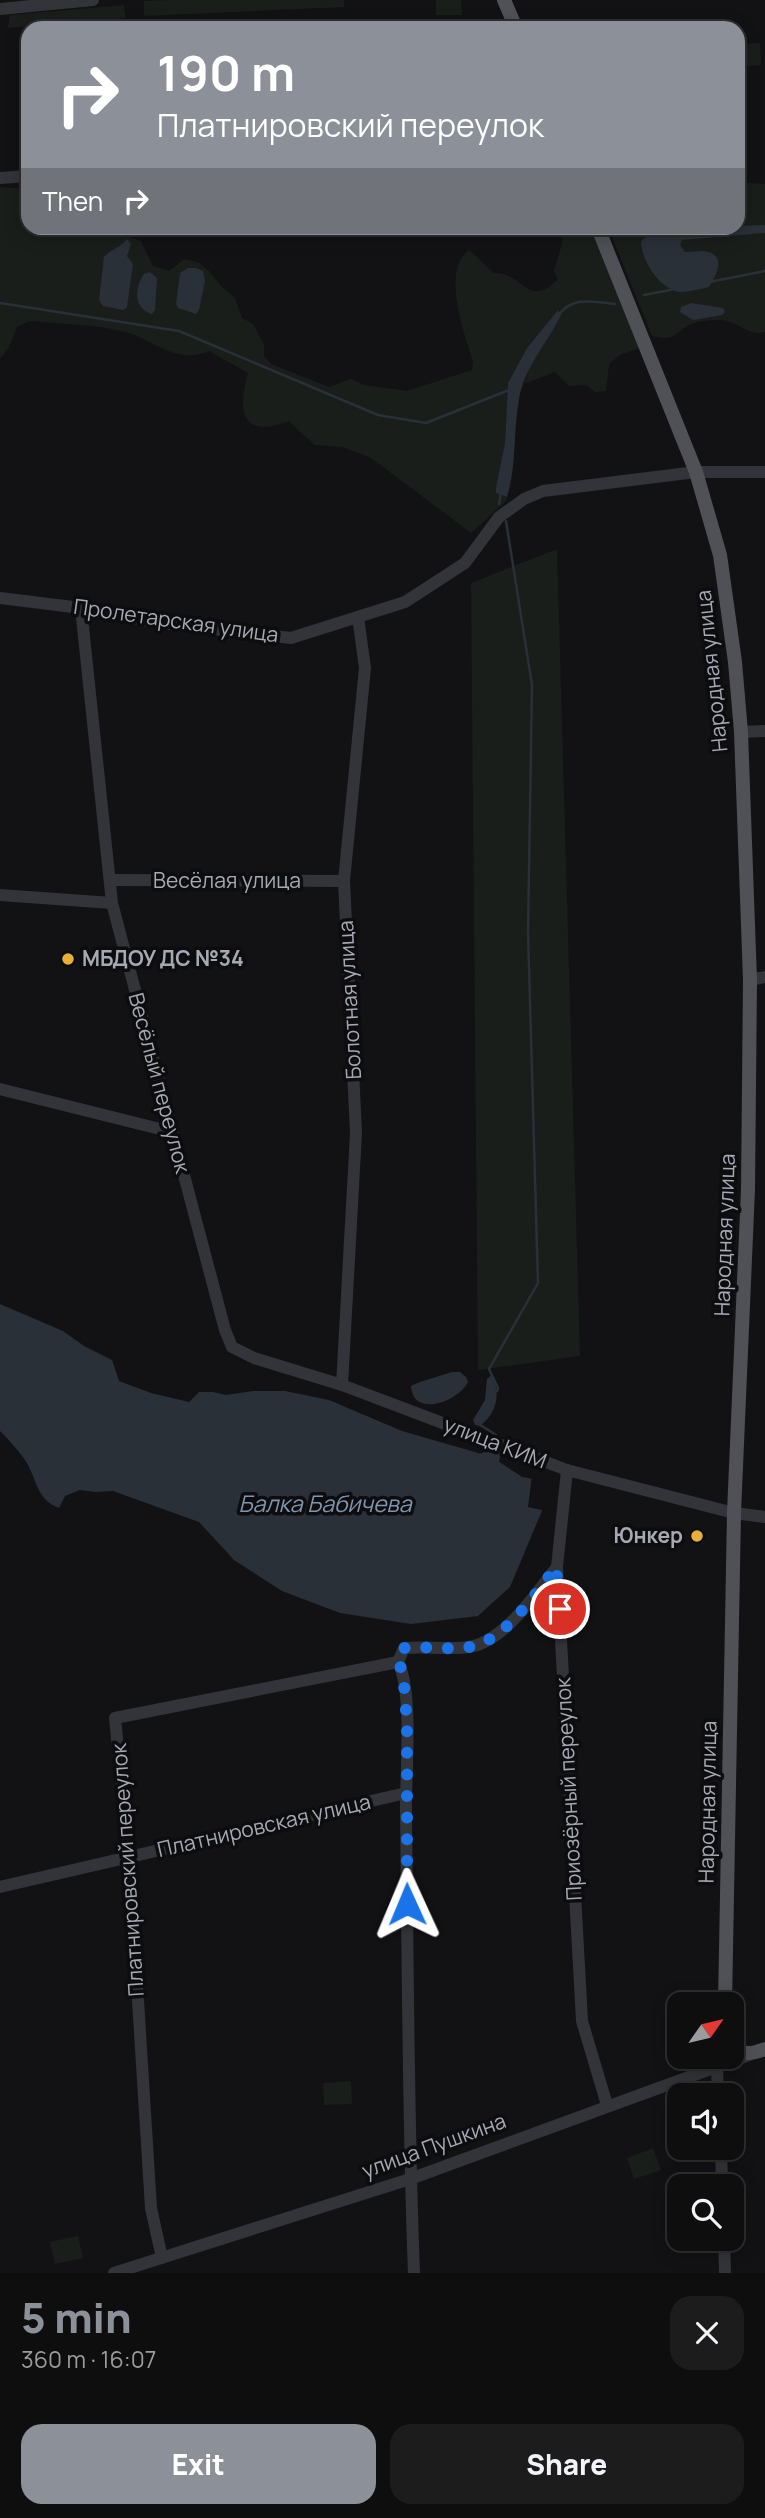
<!DOCTYPE html>
<meta charset="utf-8">
<style>
body{margin:0;font-family:Manrope,sans-serif;background:#1c1c1d;color:#f1f3f6;height:100vh;display:flex;flex-direction:column;font-size:26px;white-space:nowrap}
*{box-sizing:border-box;margin:0}
p{font-size:23px;color:#9b9c9e}
.icon{flex:none;width:38px;height:38px;fill:none;stroke:currentColor;stroke-width:2;stroke-linecap:round;stroke-linejoin:round}
.map{position:relative;height:2273px;overflow:hidden}
.drawer{display:flex;flex-direction:column;background:#0e0e0f;flex:1}
.drawer>*{flex:none}
.guide{position:absolute;left:21px;top:21px;width:724px;height:214px;border-radius:21px;box-shadow:0 4px 18px #0003,0 0 0 2px #2e2e2f;background:#8c9099;color:#fff;overflow:hidden}
.needle{width:46px;rotate:56deg}
.buttons{position:absolute;left:667px;top:1992px;display:grid;gap:14px}
.buttons a{display:grid;place-items:center;width:77px;height:77px;border-radius:14px;background:#0e0e0f;box-shadow:0 4px 18px #0003,0 0 0 2px #2e2e2f;font-size:35px}
.pin{position:absolute;display:grid;place-items:center;width:60px;height:60px;color:#fff;margin:-30px;border:4px solid #fff;border-radius:50%;box-shadow:0 2px 7px #0007}
.me{position:absolute;width:77px;margin:-38px;rotate:359deg;stroke-linejoin:round;filter:drop-shadow(0 0 5px #0008)}
.turn{display:flex;align-items:center;gap:24px;height:147px;padding:0 21px;font-size:32px}
.turn .icon{width:91px;height:91px;stroke-width:2.5}
.turn b{display:block;font-size:49px;line-height:60px}
.then{display:flex;align-items:center;height:66px;padding:0 21px;background:#0003;gap:14px;font-size:26px}
.round{display:grid;place-items:center;flex:none;width:74px;height:74px;border-radius:21px;background:#1c1c1d}
.overview{display:flex;align-items:center;justify-content:space-between;height:119px;padding:0 21px}
h1{font-size:42px;font-weight:800;line-height:52px;color:#8c9099}
.action{display:flex;gap:14px;margin-top:auto;padding:14px 21px}
.action a{flex:1;height:80px;border-radius:21px;background:#8c9099;color:#fff;font-size:28px;font-weight:800;line-height:80px;text-align:center}
.action a+a{background:#1c1c1d;color:#f1f3f6}
.map>svg:first-child{display:block}
</style>
<div class="map">
<svg width="765" height="2273" viewBox="0 0 765 2273">
<rect width="100%" height="100%" fill="#121214"/>
<g fill="#191e1a">
<polygon points="169,0 344,0 344,7 144,16 144,1"/>
<polygon points="436,0 461,0 462,15 436,15"/>
<polygon points="124,5 126,18 8,28 10,15"/>
<polygon points="760,43 761,65 739,67 739,44"/>
<path d="M739 182 765 184V332C747 337 737 319 719 320 711 320 698 321 691 324 673 333 677 342 652 336L612 237 631 228H738Z"/>
<path d="M0 187 25 189 28 193V228H37L39 234 48 237 52 234V228H92L106 235H124L141 241 153 266 169 271 184 259 198 262 209 271 221 286 235 298 242 318 253 324 264 344V356L271 364 329 387 351 379 364 385 407 391 472 370 473 361C464 334 441 270 469 250L494 273C523 272 527 310 558 279L554 271 562 244 563 232 577 228H591L639 348 620 355 609 364 606 391 595 392 586 385 569 386 555 372 524 384 533 359 561 315 558 310 527 348 508 383 505 443 496 493 507 497 506 501 471 533 371 458 343 447 314 445 289 421C242 439 237 413 248 373L209 351C176 366 152 338 122 331 92 324 59 324 29 321L17 327 9 347 0 359Z"/>
<polygon points="557,549 580,1356 478,1370 471,583"/>
<polygon points="351,2081 352,2104 324,2105 323,2083"/>
<polygon points="653,2148 661,2170 634,2179 627,2158"/>
<polygon points="78,2236 83,2258 55,2264 50,2242"/>
</g>
<g fill="#293037">
<path d="M765 225V233L682 240 680 245 685 252C691 252 697 251 703 251 728 254 717 274 709 287 700 289 689 292 680 292 660 290 641 260 641 241L645 238 678 228Z"/>
<path d="M127 239 131 244 127 256 133 264 127 307 123 310 103 306 99 300 104 257C109 250 119 249 127 239Z"/>
<polygon points="188,268 196,268 203,271 205,281 199,310 196,314 178,308 176,304 180,273"/>
<path d="M150 272 157 278 155 310 152 314C133 308 134 289 144 274Z"/>
<polygon points="691,303 723,308 725,312 722,315 693,320 680,312 681,307"/>
<path d="M558 310 561 315C547 344 525 366 519 399 513 431 517 465 507 497L496 493V488L505 443 508 383 527 348Z"/>
<path d="M0 1304 63 1331 84 1346 112 1360 119 1381 151 1393 189 1402 199 1392H213L226 1395 253 1391H285L329 1400 402 1431 492 1457 522 1477 545 1481 536 1491 544 1506 510 1587 478 1616 411 1624 340 1613 282 1591 234 1560 199 1522 113 1491 96 1492 80 1490 65 1496 59 1508C37 1500 37 1481 27 1463 20 1452 9 1440 0 1431Z"/>
<path d="M452 1372H460L466 1377 468 1382C459 1401 413 1419 411 1386L420 1382Z"/>
<path d="M492 1375C501 1394 497 1413 480 1426L475 1425 473 1420 485 1400 487 1379Z"/>
</g>
<polygon fill="#121214" points="532,1475 548,1480 548,1487 540,1492 548,1505 546,1511 528,1507"/>
<g fill="none" stroke-linecap="round" stroke-linejoin="round">
<g stroke="#293037" stroke-width="2.5">
<polyline points="709,282 765,271"/>
<polyline points="644,295 675,289"/>
<polyline points="0,303 179,331 378,415 426,423 509,390"/>
<path d="M558 316C572 295 593 302 615 304"/>
<polyline points="499,504 501,493"/>
<polyline points="497,1391 498,1388 489,1369 538,1283 528,932 532,685 506,521"/>
<polyline points="479,1424 496,1435"/>
</g>
<polyline stroke="#293037" stroke-width="16" points="474,1466 492,1457 492,1449"/>
<g stroke="#333439" stroke-width="12">
<polyline points="0,9 93,0"/>
<polyline points="0,178 28,176"/>
<polyline points="0,598 81,608 160,623 291,638 405,602 465,563 499,517 524,499 543,491 696,472 765,472"/>
<polyline points="81,608 112,903 225,1330 232,1347 254,1358 342,1385 567,1470 734,1513 765,1517"/>
<polyline points="741,732 765,731"/>
<polyline points="110,880 344,881"/>
<polyline points="0,895 112,903"/>
<polyline points="750,980 765,977"/>
<polyline points="0,1089 172,1132"/>
<polyline points="342,1385 356,1133 344,881 365,668 358,617"/>
<polyline points="567,1470 557,1567 582,2021 607,2105"/>
<path d="M398 1662C414 1694 405 1777 406 1815 408 1968 408 2121 414 2273"/>
<polyline points="0,1887 406,1793"/>
<polyline points="718,2095 717,2067 720,2056"/>
<polyline points="721,2147 722,2186"/>
<polyline points="724,2238 725,2273"/>
<path d="M162 2258 151 2208 129 1857 115 1718 398 1662 404 1648C425 1646 448 1650 469 1647 504 1642 536 1593 557 1567"/>
<polyline points="114,2273 410,2179 749,2055"/>
</g>
<g stroke="#505157" stroke-width="14">
<polyline points="504,0 516,28"/>
<polyline points="598,228 696,472 720,555 735,662 741,732 750,980 748,1189 734,1513 725,2004"/>
<path d="M732 2045C743 2056 751 2054 765 2049"/>
</g>
</g>
<g fill="none" stroke-linecap="round" stroke-linejoin="round">
<path stroke="#1a73e8" stroke-width="12" stroke-dasharray="0 21.6" d="M407 1904V1724L403 1672 398 1662 404 1648C425 1646 448 1650 469 1647 504 1642 536 1593 556 1567L560 1609"/>
</g>
<g fill="#e8b036" stroke="#0d0d0f" stroke-width="2.5">
<circle cx="68" cy="959" r="7"/>
<circle cx="697" cy="1536" r="7"/>
</g>
<g text-anchor="middle" stroke-width="7" stroke-linejoin="round" paint-order="stroke">
<g font-size="21" fill="#a4a9b4" stroke="#0d0d0f">
<text transform="translate(176 621) rotate(8)" y="7">Пролетарская улица</text>
<text transform="translate(712 671) rotate(-96)" y="7">Народная улица</text>
<text x="227" y="888">Весёлая улица</text>
<text transform="translate(350 1000) rotate(-93)" y="7">Болотная улица</text>
<text transform="translate(159 1083) rotate(75)" y="7">Весёлый переулок</text>
<text transform="translate(725 1235) rotate(-88)" y="7">Народная улица</text>
<text transform="translate(495 1443) rotate(21)" y="7">улица КИМ</text>
<text transform="translate(569 1789) rotate(-93)" y="7">Приозёрный переулок</text>
<text transform="translate(708 1802) rotate(-89)" y="7">Народная улица</text>
<text transform="translate(264 1826) rotate(-13)" y="7">Платнировская улица</text>
<text transform="translate(128 1870) rotate(-94)" y="7">Платнировский переулок</text>
<text transform="translate(434 2146) rotate(-20)" y="7">улица Пушкина</text>
</g>
<g font-size="21" font-weight="bold" fill="#a4a9b4" stroke="#0d0d0f" text-anchor="start">
<text x="82" y="966">МБДОУ ДС №34</text>
<text x="683" y="1543" text-anchor="end">Юнкер</text>
</g>
<g font-size="23" font-style="italic" fill="#7d95ad" stroke="#0d0d0f">
<text x="325" y="1512">Балка Бабичева</text>
</g>
</g>
</svg>
<div class="buttons">
<a><svg class="needle" viewBox="-14 -14 28 28"><path d="M0-13l5 13h-10z" fill="#e53935"/><path d="M0 13l5-13h-10z" fill="#9b9c9e"/></svg></a>
<a><svg class="icon" aria-label="sound" viewBox="0 0 24 24"><path d="M4 9h4l5-4v14l-5-4H4zM17 9q2 3 0 6"/></svg></a>
<a><svg class="icon" aria-label="search" viewBox="0 0 24 24"><circle cx="10" cy="10" r="6"/><path d="M15 15l6 6"/></svg></a>
</div>
<div class="pin" style="left:560px;top:1609px;background:#d93025"><svg class="icon" aria-label="arrive" viewBox="0 0 24 24"><path d="M6 21V4h12l-3 4 3 4H6"/></svg></div>
<svg class="me" style="left:407px;top:1904px" viewBox="-20 -20 40 40"><path d="M0-17L14 15 0 8-14 15z" fill="#1a73e8" stroke="#fff" stroke-width="4"/></svg>
<div class="guide">
<div class="turn"><svg class="icon" aria-label="right" viewBox="0 0 24 24"><path d="M7 20v-9h11M14 6l5 5-5 5"/></svg><div><b>190 m</b>Платнировский переулок</div></div>
<div class="then">Then<svg class="icon" aria-label="right" viewBox="0 0 24 24"><path d="M7 20v-9h11M14 6l5 5-5 5"/></svg></div>
</div>
</div>
<section class="drawer">
<div class="overview"><div><h1>5 min</h1><p>360 m · 16:07</p></div><a class="round"><svg class="icon" aria-label="close" viewBox="0 0 24 24"><path d="M6 6l12 12M18 6L6 18"/></svg></a></div>
<div class="action"><a>Exit</a><a>Share</a></div>
</section>
